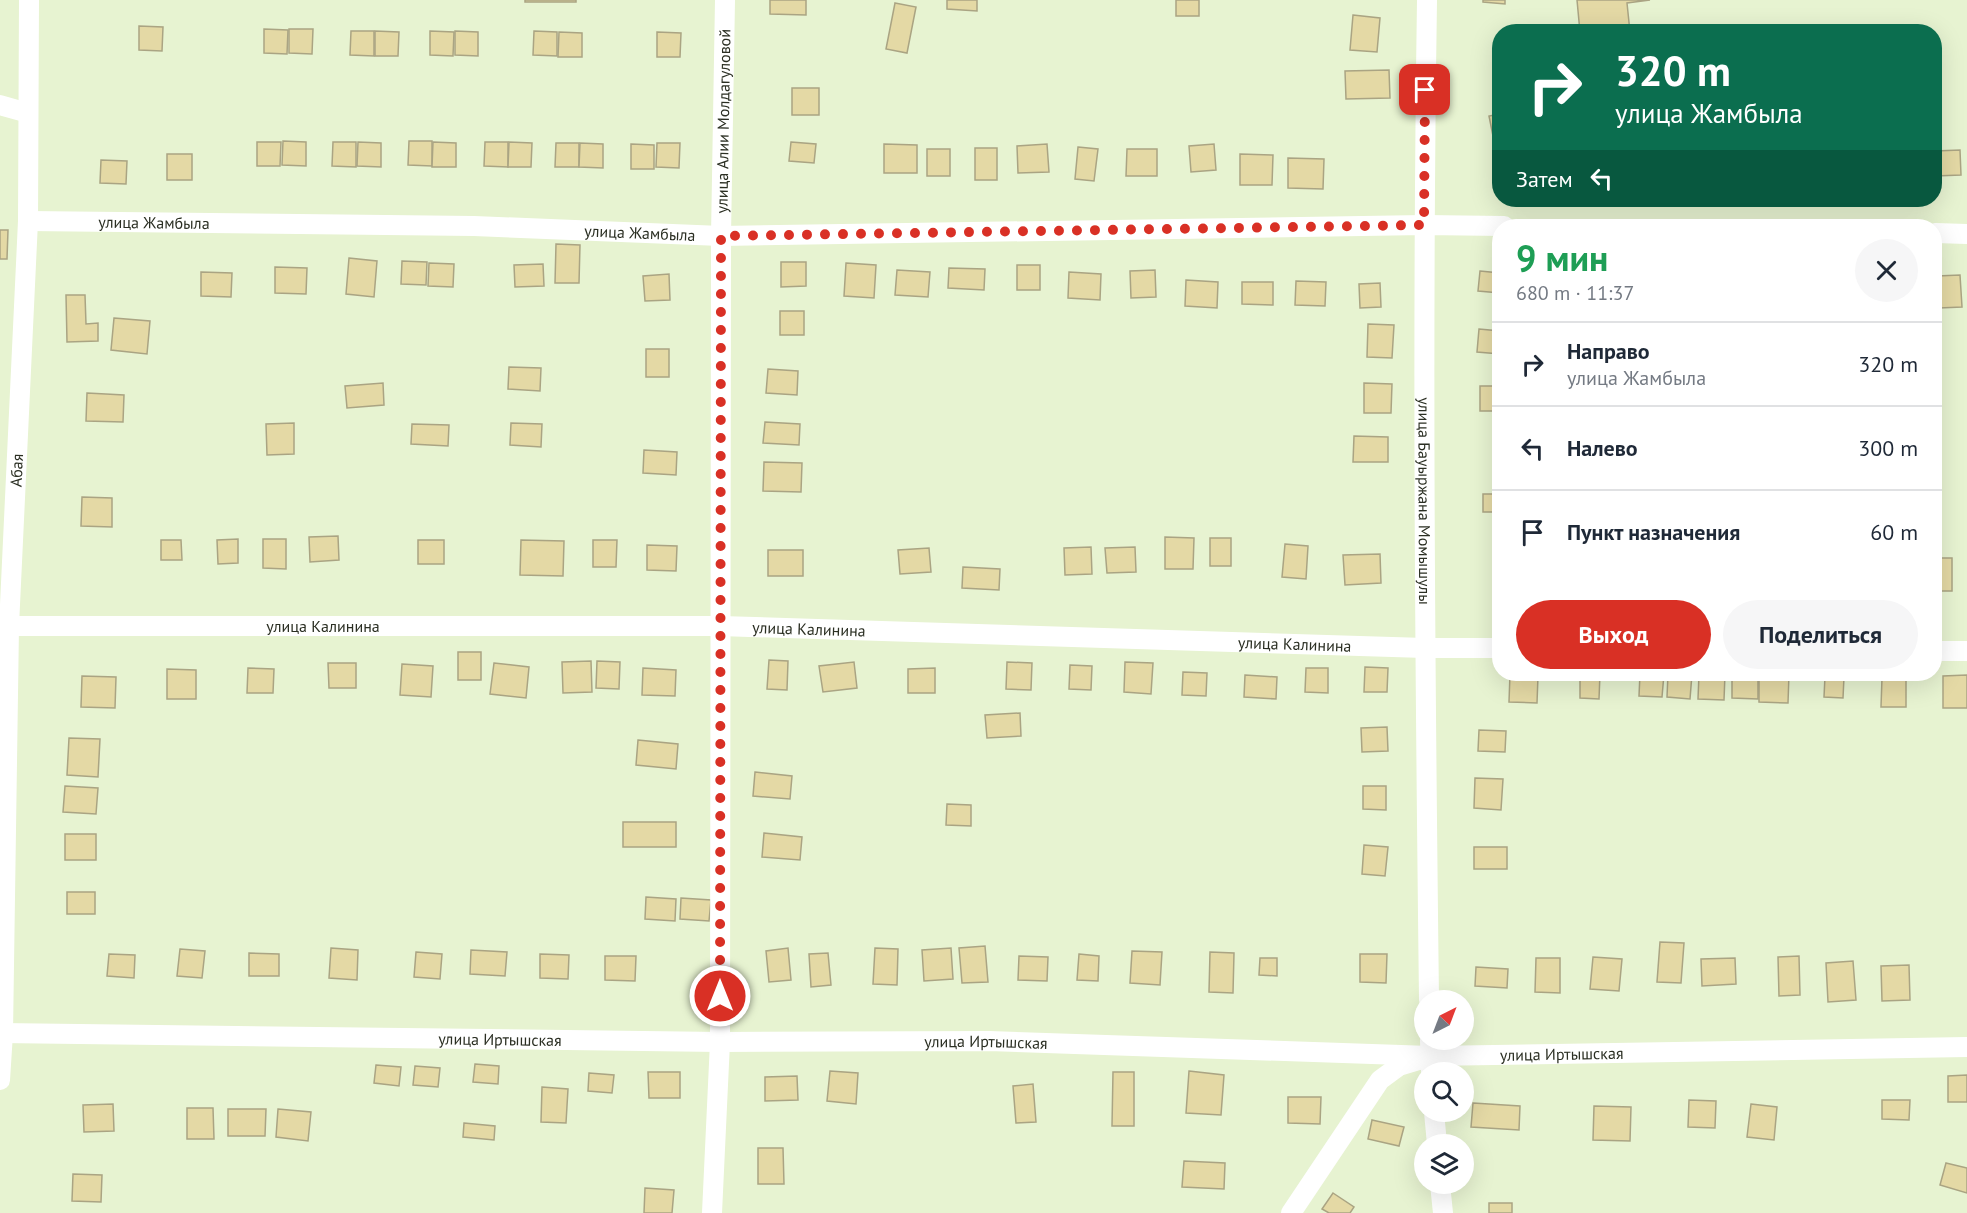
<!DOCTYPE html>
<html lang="ru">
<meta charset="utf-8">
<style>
body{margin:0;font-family:"PT Sans",sans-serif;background:#f6f6f7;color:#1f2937;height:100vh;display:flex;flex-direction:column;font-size:22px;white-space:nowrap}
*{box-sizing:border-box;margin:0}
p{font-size:20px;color:#747a83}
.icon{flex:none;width:33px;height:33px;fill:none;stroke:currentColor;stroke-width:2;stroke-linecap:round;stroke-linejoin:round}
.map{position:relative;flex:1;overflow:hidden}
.drawer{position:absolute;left:1492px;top:219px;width:450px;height:462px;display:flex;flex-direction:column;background:#fff;border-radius:24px;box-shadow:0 6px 24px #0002}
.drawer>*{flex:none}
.hud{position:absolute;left:1492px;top:24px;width:450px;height:183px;border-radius:24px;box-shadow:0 6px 24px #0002;background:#0b6e4f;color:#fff;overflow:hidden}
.needle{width:39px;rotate:42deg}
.buttons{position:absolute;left:1414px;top:990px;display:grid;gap:12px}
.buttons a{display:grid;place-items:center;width:60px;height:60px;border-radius:50%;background:#fff;box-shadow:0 6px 24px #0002;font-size:30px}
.pin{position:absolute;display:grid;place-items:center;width:51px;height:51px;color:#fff;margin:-26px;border-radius:12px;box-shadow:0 3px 9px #0006}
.me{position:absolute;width:66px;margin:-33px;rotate:0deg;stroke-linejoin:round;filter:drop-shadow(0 0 4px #0008)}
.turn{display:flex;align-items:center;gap:21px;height:126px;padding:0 24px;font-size:27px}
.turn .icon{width:78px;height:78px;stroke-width:2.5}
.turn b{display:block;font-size:42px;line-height:51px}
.then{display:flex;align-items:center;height:57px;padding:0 24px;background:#0003;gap:12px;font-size:22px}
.round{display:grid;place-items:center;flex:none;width:63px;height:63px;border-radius:32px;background:#f6f6f7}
.head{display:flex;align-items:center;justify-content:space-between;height:102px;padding:0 24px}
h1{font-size:36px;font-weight:600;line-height:45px;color:#1e9e55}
.primary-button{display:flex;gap:12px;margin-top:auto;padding:12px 24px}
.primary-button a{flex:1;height:69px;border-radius:36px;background:#d93025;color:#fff;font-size:24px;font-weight:600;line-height:69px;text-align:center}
.primary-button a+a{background:#f6f6f7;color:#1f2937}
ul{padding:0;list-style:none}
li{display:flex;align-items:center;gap:18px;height:84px;padding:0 24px;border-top:2px solid #e0e1e3}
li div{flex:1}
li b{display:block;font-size:22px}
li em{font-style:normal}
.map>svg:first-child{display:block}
</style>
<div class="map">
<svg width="1967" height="1213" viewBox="0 0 1967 1213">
<rect width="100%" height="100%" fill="#e7f3d1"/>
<g fill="#e4d9a5" stroke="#aaa483" stroke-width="1.5">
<rect x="525" y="0" width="51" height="2"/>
<polygon points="770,0 806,0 806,15 770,14"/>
<polygon points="947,0 977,0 977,11 947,9"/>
<rect x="1176" y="0" width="23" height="16"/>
<polygon points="1483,0 1505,0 1505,4 1483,2"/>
<polygon points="1577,0 1650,0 1627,3 1630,32 1580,32"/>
<polygon points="895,3 916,7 907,53 886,49"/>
<polygon points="1353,15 1380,18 1377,52 1350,50"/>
<polygon points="139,26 163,27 162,51 139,50"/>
<polygon points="264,29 288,30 287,54 264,53"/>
<polygon points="289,29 313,29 312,54 289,53"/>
<polygon points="351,31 374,31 374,56 350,55"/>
<polygon points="375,31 399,32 398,56 375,56"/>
<polygon points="430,31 454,32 453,56 430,55"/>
<polygon points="455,31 478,32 478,56 455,55"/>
<polygon points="534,31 557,32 557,56 533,55"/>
<polygon points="559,32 582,33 582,57 558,57"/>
<polygon points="657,32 681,33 680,57 657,57"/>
<polygon points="1389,70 1390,98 1346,99 1345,71"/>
<rect x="792" y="88" width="27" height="27"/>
<polygon points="1500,114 1500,145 1495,146 1489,116"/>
<polygon points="283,141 306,142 306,166 282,165"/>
<polygon points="409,141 432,141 432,166 408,165"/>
<polygon points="257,142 281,142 280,166 257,166"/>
<polygon points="333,142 356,142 356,167 332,166"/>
<polygon points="358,142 381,143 381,167 357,166"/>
<polygon points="433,142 456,143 456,167 432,167"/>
<polygon points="485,142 508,142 508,167 484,166"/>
<polygon points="509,142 532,143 531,167 508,167"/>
<polygon points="791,142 816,144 814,163 789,161"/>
<polygon points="556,143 579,143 579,167 555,167"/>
<polygon points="580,143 603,144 603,168 579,167"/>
<polygon points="657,143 680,143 679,168 656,167"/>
<polygon points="631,144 654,145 654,169 631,169"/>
<polygon points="884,144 917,145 917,173 884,173"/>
<polygon points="1047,144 1049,172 1018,173 1017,146"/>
<polygon points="1214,144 1216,170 1191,172 1189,146"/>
<polygon points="1078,147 1098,149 1094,181 1075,179"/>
<rect x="975" y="148" width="22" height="32"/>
<rect x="927" y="149" width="23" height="27"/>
<polygon points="1127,149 1157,149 1157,176 1126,176"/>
<polygon points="1960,150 1961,175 1935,176 1935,151"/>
<rect x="167" y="154" width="25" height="26"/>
<polygon points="1240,154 1273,155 1272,185 1240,185"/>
<polygon points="1288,158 1324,159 1323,189 1288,188"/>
<polygon points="101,160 127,161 126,184 100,183"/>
<polygon points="0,230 8,230 7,259 0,259"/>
<polygon points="556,244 580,245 579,283 555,283"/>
<polygon points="349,258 377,261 374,297 346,294"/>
<polygon points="402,261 427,262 426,285 401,284"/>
<polygon points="781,262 806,262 806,286 781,287"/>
<polygon points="429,263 454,264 453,287 428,286"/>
<polygon points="846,263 876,265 874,298 844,296"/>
<polygon points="543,264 544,286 515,287 514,265"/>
<rect x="1017" y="265" width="23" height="25"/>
<polygon points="275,267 307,268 306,294 275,293"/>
<polygon points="949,268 985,269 984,290 948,288"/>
<polygon points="897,270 930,272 928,297 895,295"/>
<polygon points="1155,270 1156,297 1131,298 1130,271"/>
<polygon points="1480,271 1500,273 1500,293 1478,291"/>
<polygon points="201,272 232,273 231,297 201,296"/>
<polygon points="1069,272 1101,274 1100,300 1068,298"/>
<polygon points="669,274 670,300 645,301 643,276"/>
<polygon points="1960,275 1962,307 1939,308 1937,276"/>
<polygon points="1186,280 1218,282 1217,308 1185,306"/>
<polygon points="1296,281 1326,282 1325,306 1295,305"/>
<polygon points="1242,282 1273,282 1273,305 1242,304"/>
<polygon points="1380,283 1381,307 1360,308 1359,284"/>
<polygon points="66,295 85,295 86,324 98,323 98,341 67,342"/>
<rect x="780" y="311" width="24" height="24"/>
<polygon points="114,318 150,321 147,354 111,350"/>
<polygon points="1368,324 1394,325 1392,358 1367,357"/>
<polygon points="1479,329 1500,331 1500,354 1477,352"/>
<rect x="646" y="349" width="23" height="28"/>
<polygon points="509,367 541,368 540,391 508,389"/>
<polygon points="768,369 798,371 797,395 766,393"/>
<polygon points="383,383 384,405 347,408 345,386"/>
<polygon points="1364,383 1392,384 1391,413 1364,413"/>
<rect x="1480" y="386" width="20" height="25"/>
<polygon points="87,393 124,395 123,422 86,421"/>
<polygon points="765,422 800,424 799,445 763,443"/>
<polygon points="294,423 294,454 267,455 266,424"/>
<polygon points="511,423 542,424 541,447 510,445"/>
<polygon points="412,424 449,425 448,446 411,444"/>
<polygon points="1354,436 1388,437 1388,462 1353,462"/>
<polygon points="644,450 677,452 676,475 643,473"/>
<polygon points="764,462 802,463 801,492 763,491"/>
<rect x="1483" y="494" width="17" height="18"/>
<polygon points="82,497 112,498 112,527 81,526"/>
<polygon points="338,536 339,560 310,562 309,537"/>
<polygon points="1165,537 1194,538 1193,569 1165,569"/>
<rect x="1210" y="538" width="21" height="28"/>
<polygon points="238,539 238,563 218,564 217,540"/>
<polygon points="263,539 286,539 286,569 263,568"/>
<polygon points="161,540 181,540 182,560 161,560"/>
<rect x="418" y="540" width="26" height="24"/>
<polygon points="521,540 564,541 563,576 520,575"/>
<polygon points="593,540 617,540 616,567 593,567"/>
<polygon points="1285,544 1308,546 1306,579 1282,577"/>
<polygon points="647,545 677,546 676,571 647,570"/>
<polygon points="1091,547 1092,574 1065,575 1064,548"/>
<polygon points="1135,547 1136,572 1107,573 1105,548"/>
<polygon points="929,548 931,572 900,574 898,550"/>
<rect x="768" y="550" width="35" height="26"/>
<polygon points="1380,554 1381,583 1345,585 1343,555"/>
<rect x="1935" y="558" width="17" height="33"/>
<polygon points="963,567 1000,569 999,590 962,588"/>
<rect x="458" y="652" width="23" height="28"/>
<polygon points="769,660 788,661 787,690 767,689"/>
<polygon points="591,661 592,692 563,693 562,662"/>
<polygon points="597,661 620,662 619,689 596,688"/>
<polygon points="854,662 857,688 823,692 819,666"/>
<polygon points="1007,662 1032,663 1031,690 1006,689"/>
<polygon points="1125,662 1153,663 1151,694 1124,692"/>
<polygon points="328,663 356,663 356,688 329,688"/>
<polygon points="494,663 529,667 526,698 490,694"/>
<polygon points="402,664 433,666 431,697 400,695"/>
<polygon points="1070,665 1092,666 1091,690 1069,689"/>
<polygon points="1365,667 1388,668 1387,692 1364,692"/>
<polygon points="248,668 274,669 273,693 247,693"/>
<polygon points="643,668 676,670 675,696 642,695"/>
<polygon points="935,668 935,693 908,693 908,669"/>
<polygon points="1306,668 1328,668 1328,693 1305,692"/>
<polygon points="167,669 196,670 196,699 167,699"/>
<polygon points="1183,672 1207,673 1206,696 1182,695"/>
<polygon points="1510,674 1538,676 1537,703 1509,702"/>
<polygon points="1580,674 1600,674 1599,699 1580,698"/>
<polygon points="1640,674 1664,674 1662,697 1639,696"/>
<polygon points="1668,674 1692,674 1690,699 1667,697"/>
<polygon points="1699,674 1725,674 1724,700 1698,699"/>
<polygon points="1732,674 1758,674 1758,699 1732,698"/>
<polygon points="1759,674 1789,674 1788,703 1759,702"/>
<polygon points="1245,675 1277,677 1276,699 1244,697"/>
<polygon points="1967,675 1967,708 1943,708 1943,676"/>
<polygon points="82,676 116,677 115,708 81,707"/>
<polygon points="1825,676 1844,677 1843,698 1824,697"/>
<polygon points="1882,678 1906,678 1906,707 1881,707"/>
<polygon points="1020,713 1021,736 987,738 985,715"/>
<polygon points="1387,727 1388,751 1362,752 1361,728"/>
<polygon points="1479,730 1506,731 1505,752 1478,751"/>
<polygon points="69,738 100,739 98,777 67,775"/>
<polygon points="638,740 678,744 676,769 636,765"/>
<polygon points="755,772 792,776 790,799 753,796"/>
<polygon points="1475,778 1503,779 1501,810 1474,808"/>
<polygon points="65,786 98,788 96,814 63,812"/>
<polygon points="1363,786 1386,786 1386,810 1363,809"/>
<polygon points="947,804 971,805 971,826 946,825"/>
<rect x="623" y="822" width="53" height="25"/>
<polygon points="764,833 802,837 800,860 762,857"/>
<rect x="65" y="834" width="31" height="26"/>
<polygon points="1364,845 1388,847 1385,876 1362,874"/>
<rect x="1474" y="847" width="33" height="22"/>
<rect x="67" y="892" width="28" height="22"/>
<polygon points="646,897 676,899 675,921 645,919"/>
<polygon points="681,898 711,900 709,921 680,919"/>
<polygon points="1660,942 1684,943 1681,983 1657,982"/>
<polygon points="985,946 988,982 962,983 959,948"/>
<polygon points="331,948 358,950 357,980 329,978"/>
<polygon points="788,948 791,980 769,982 766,951"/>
<polygon points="875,948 898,949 897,985 873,984"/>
<polygon points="951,948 953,979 924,981 922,950"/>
<polygon points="180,949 205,951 202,978 177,976"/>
<polygon points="471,950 507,952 505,976 470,974"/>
<polygon points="1132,951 1162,952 1160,985 1130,983"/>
<polygon points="416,952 442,954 440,979 414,977"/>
<polygon points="1210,952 1234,953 1233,993 1209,992"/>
<polygon points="249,953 279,954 279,976 249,976"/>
<polygon points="828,953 831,985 811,987 809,954"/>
<polygon points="109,954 135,955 134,978 107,976"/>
<polygon points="540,954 569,955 568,979 540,978"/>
<polygon points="1079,954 1099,956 1098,981 1077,980"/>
<polygon points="1360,954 1387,954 1386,983 1360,982"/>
<polygon points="605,956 636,956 635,981 605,980"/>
<polygon points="1019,956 1048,957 1047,981 1018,980"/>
<polygon points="1799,956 1800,995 1779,996 1778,957"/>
<polygon points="1593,957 1622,959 1619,991 1590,989"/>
<polygon points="1260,958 1277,958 1277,976 1259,975"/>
<polygon points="1536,958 1560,958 1560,993 1535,992"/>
<polygon points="1735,958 1736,984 1702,986 1701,959"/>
<polygon points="1853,961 1856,1000 1828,1002 1826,963"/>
<polygon points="1909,965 1910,1000 1882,1001 1881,966"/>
<polygon points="1476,967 1508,969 1507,988 1475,986"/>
<polygon points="475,1064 499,1066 498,1084 473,1082"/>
<polygon points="376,1065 401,1067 399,1086 374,1083"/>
<polygon points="415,1066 440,1068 438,1087 413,1085"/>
<polygon points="830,1071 858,1073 856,1104 827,1101"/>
<polygon points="1189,1071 1224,1075 1221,1115 1186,1113"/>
<polygon points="648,1072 680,1072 680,1098 649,1098"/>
<polygon points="1113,1072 1134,1072 1134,1126 1112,1126"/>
<polygon points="589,1073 614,1075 612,1093 588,1091"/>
<polygon points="1967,1075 1967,1102 1948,1102 1948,1076"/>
<polygon points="797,1076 798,1100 765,1101 765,1077"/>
<polygon points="1033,1084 1036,1122 1016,1123 1013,1086"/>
<polygon points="542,1087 568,1089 566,1123 541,1122"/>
<polygon points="1288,1097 1321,1097 1320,1124 1288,1123"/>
<polygon points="1689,1100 1716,1101 1715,1128 1688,1127"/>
<polygon points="1882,1100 1910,1100 1909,1120 1882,1119"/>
<polygon points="1473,1103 1520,1106 1519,1130 1471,1127"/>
<polygon points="113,1104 114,1131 84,1132 83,1105"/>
<polygon points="1751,1104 1777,1107 1774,1140 1747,1137"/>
<polygon points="1594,1106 1631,1107 1630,1141 1593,1140"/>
<polygon points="187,1108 213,1108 214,1139 187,1139"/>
<polygon points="228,1109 266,1109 265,1136 228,1136"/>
<polygon points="278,1109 311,1112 308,1141 276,1137"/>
<polygon points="1372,1120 1404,1127 1399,1146 1368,1139"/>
<polygon points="464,1123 495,1126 494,1140 463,1137"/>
<polygon points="758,1148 783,1148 784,1184 758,1184"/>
<polygon points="1184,1161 1225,1163 1224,1189 1182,1187"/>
<polygon points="1946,1163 1967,1168 1967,1193 1940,1185"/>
<polygon points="73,1174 102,1175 101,1202 72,1201"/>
<polygon points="645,1188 674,1190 672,1213 644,1213"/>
<polygon points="1333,1193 1354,1207 1350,1213 1329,1213 1322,1209"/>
<rect x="1489" y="1203" width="23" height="10"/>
</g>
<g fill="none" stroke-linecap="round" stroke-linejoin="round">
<g stroke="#fff" stroke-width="20">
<path id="s1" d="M1427 0C1422 334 1425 667 1429 1000"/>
<polyline points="0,105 28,113"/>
<path id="s2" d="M28 221 474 226 721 236 1424 225 1504 226"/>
<polyline points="1935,233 1967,234"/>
<path id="s3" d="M9 626H720L1425 648H1500"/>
<polyline points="1935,651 1967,651"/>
<path id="s4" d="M0 1033 720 1042 989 1041 1430 1056 1967 1047"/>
<polyline points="1430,1040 1431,1072"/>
<path id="s5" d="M0 1080 3 1033 9 626 28 221 29 0"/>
<polyline points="1434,1112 1437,1144"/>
<polyline points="1440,1184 1443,1213"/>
<path id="s6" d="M712 1213 720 1042 721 236 725 0"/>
<polyline points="1291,1213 1380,1080 1399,1066 1419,1060"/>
</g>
</g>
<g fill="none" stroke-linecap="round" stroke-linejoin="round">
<polyline stroke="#d93025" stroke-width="10" stroke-dasharray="0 18" points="720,996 721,236 1424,225 1425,90"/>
</g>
<g text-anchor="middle" stroke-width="4.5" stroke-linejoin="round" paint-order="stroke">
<g font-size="16" fill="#2b2f23" stroke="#fff">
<text dy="6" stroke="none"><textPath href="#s6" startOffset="1092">улица Алии Молдагуловой</textPath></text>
<text dy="6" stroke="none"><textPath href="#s2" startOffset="126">улица Жамбыла</textPath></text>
<text dy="6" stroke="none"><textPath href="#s2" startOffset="612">улица Жамбыла</textPath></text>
<text dy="6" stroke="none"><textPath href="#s5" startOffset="610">Абая</textPath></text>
<text dy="6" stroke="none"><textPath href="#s1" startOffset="501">улица Бауыржана Момышулы</textPath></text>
<text dy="6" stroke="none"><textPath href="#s3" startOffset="314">улица Калинина</textPath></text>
<text dy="6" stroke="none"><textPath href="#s3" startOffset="800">улица Калинина</textPath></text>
<text dy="6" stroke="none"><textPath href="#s3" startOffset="1286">улица Калинина</textPath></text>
<text dy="6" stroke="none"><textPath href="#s4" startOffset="500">улица Иртышская</textPath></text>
<text dy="6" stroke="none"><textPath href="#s4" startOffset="986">улица Иртышская</textPath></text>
<text dy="6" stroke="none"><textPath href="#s4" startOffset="1562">улица Иртышская</textPath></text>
</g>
</g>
</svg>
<div class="buttons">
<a><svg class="needle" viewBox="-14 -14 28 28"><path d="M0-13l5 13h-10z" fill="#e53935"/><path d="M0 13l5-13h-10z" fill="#747a83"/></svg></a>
<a><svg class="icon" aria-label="search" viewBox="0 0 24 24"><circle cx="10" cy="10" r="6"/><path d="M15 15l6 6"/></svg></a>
<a><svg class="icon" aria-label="layers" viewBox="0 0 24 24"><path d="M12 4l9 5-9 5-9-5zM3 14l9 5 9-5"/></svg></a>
</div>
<div class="pin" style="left:1425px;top:90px;background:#d93025"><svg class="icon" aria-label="arrive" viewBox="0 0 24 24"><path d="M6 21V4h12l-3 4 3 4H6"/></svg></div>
<svg class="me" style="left:720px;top:996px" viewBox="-20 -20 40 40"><circle r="17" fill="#d93025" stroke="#fff" stroke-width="3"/><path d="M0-11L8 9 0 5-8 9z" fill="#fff"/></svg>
<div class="hud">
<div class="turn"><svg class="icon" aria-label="right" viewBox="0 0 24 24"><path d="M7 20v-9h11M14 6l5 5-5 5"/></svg><div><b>320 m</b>улица Жамбыла</div></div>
<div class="then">Затем<svg class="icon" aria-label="left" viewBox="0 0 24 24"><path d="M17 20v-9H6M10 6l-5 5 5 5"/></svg></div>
</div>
<section class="drawer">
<div class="head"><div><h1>9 мин</h1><p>680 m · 11:37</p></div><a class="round"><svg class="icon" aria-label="close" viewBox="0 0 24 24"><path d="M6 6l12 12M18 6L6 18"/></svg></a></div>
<ul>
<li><svg class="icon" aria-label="right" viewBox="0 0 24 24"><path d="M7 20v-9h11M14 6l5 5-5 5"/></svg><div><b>Направо</b><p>улица Жамбыла</p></div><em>320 m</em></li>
<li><svg class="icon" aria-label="left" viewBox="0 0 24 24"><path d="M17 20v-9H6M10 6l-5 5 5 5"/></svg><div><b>Налево</b></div><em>300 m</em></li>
<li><svg class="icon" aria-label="arrive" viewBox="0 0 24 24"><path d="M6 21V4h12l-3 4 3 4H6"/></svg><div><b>Пункт назначения</b></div><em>60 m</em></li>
</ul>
<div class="primary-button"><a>Выход</a><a>Поделиться</a></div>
</section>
</div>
